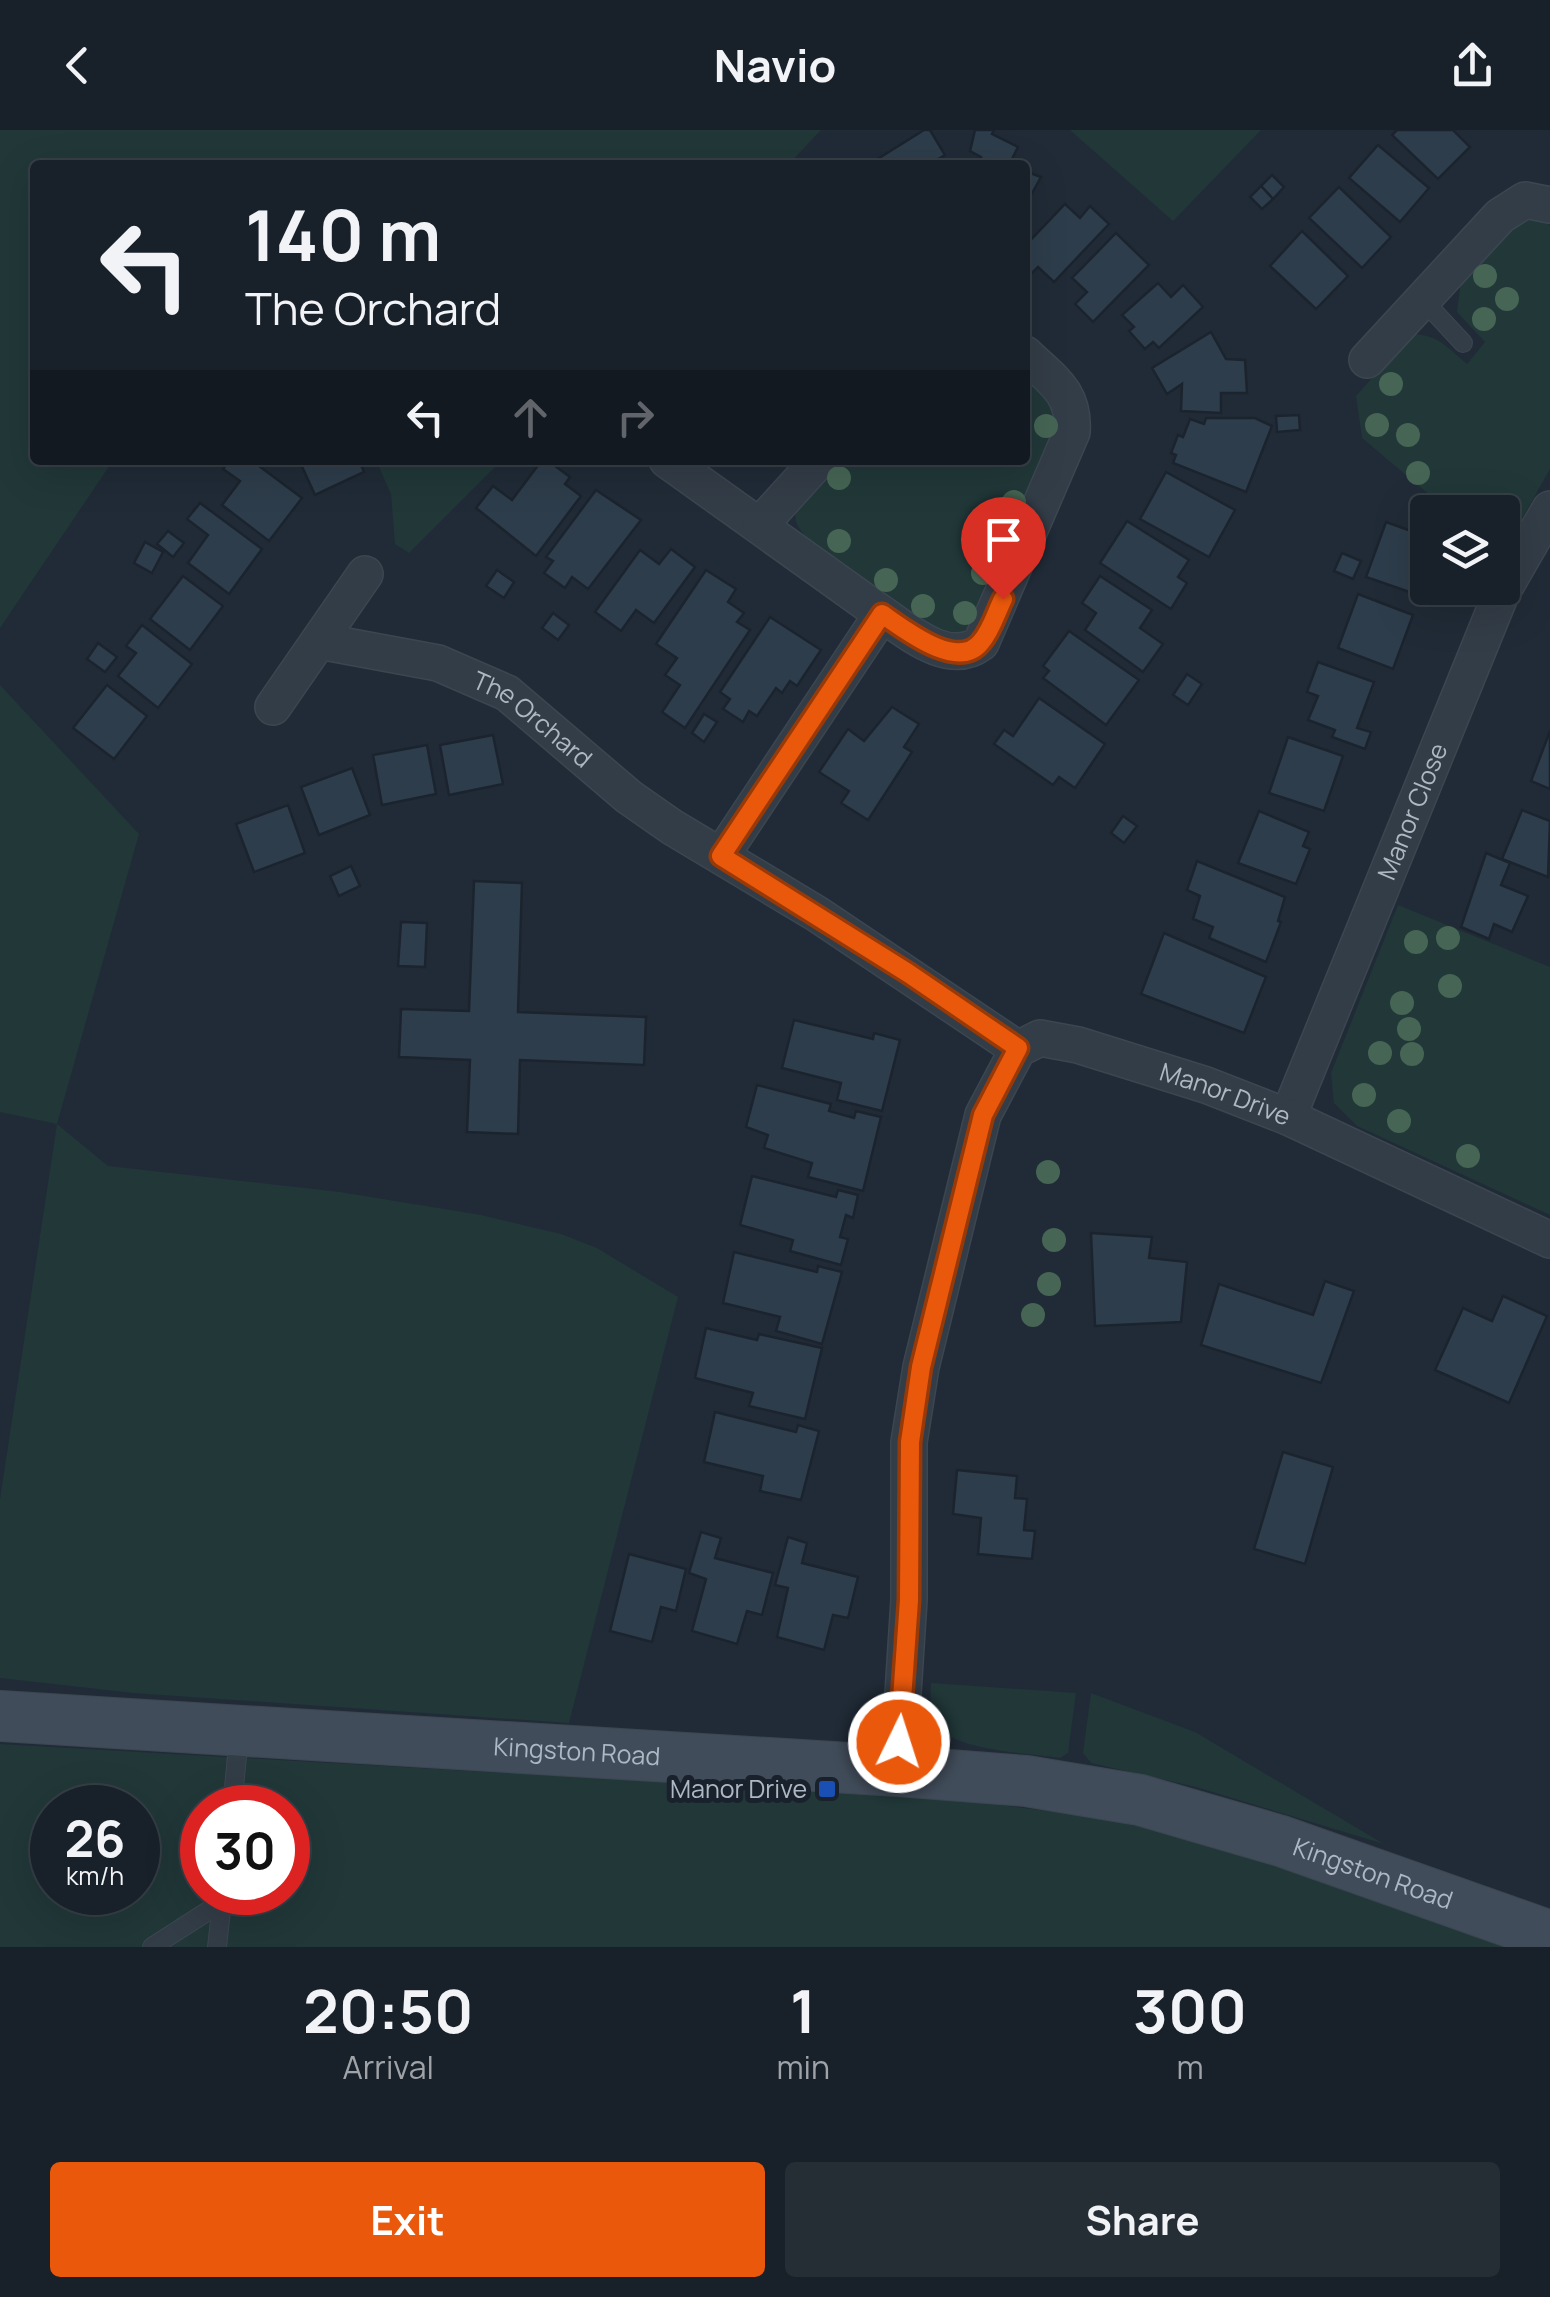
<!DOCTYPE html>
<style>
body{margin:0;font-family:Manrope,sans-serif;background:#252d35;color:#f1f3f6;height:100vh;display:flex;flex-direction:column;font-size:38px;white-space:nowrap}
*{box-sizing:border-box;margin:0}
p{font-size:32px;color:#9fa3a8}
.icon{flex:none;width:55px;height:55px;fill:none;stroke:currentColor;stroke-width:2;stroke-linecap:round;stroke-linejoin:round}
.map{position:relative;height:1817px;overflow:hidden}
.drawer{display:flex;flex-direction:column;background:#182029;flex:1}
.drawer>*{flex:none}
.guide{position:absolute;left:30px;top:30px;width:1000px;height:305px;border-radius:10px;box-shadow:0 10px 40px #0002,0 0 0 2px #363e46;background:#182029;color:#f1f3f6;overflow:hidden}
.buttons{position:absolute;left:1410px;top:365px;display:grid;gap:20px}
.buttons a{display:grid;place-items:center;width:110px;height:110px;border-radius:10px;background:#182029;box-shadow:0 10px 40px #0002,0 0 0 2px #363e46;font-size:50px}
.speed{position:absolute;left:30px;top:1655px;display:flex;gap:20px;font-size:50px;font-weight:700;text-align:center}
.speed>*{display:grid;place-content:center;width:130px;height:130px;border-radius:50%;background:#182029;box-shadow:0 10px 40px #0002,0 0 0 2px #363e46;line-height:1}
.speed small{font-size:25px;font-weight:400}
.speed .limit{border:15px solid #d22;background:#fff;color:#111}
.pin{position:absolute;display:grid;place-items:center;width:85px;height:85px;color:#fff;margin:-102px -42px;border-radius:50% 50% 50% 0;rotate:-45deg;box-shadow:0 0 10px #0007}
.pin .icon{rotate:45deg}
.me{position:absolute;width:110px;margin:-55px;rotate:4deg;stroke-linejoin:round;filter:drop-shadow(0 0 8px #0008)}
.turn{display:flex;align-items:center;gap:35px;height:210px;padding:0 50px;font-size:45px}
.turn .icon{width:130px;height:130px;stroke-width:2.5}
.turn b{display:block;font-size:70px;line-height:85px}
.lanes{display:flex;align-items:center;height:95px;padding:0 50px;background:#0003;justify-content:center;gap:50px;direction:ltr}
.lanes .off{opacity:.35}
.eta{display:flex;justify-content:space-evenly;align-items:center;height:170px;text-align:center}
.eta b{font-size:60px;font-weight:700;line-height:70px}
.primary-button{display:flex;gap:20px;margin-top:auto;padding:20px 50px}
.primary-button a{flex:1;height:115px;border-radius:10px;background:#ea580c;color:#fff;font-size:40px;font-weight:700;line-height:115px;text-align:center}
.primary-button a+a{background:#252d35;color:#f1f3f6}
header{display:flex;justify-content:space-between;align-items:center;height:130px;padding:0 50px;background:#182029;font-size:45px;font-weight:700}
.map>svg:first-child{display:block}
</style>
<header><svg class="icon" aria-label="back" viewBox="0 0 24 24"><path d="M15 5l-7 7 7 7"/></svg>Navio<svg class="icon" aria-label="share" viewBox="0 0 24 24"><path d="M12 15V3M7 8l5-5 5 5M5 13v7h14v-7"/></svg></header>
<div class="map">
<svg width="1550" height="1817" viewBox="0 0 1550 1817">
<rect width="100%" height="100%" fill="#202b37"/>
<g fill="#213738" fill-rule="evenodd">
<polygon points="0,0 821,0 788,35 35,35 35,330 128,330 110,335 0,498"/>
<polygon points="1070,0 1261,0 1173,91"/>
<path d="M1527 84 1550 95V339L1514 403 1503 409 1502 382H1450L1362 308 1356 266 1411 204C1438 204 1448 218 1467 234L1485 212 1457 182 1461 150Z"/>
<path d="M1025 246 1058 278V294L974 494 959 504 935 500 809 411C799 398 791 392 798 376L841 330H1025Z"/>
<polygon points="376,330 502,330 409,423 395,414 391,364"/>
<polygon points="0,555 139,704 57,994 108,1036 340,1062 481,1085 561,1104 597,1118 678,1167 569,1593 133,1563 0,1548 0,1369 57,994 0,982"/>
<polygon points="1398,775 1550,837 1550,1085 1357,996 1334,973 1331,943"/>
<path d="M931 1553 1076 1563 1068 1623 1060 1628C1030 1623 948 1621 934 1592 928 1581 931 1565 931 1553Z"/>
<polygon points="1091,1563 1195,1602 1384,1714 1196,1657 1091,1633 1083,1623"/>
<path d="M0 1614 943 1668 1090 1686 1211 1712 1513 1817H0ZM52 1678H138V1762H52ZM202 1678H288V1762H202Z"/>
</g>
<g fill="#2e3d4b" stroke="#1b242e" stroke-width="2.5">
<polygon points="924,0 930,0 945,25 937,30 940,35 868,35"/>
<polygon points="975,0 994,0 992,4 1018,17 1009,35 978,35 981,27 970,21"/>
<polygon points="1397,0 1453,0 1470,17 1438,49 1392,5"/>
<polygon points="1378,15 1429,58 1400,92 1349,48"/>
<polygon points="1025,41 1041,47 1025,76"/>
<polygon points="1272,45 1284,57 1273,69 1261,56"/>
<polygon points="1261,56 1273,69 1262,79 1250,67"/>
<polygon points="1339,57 1391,107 1362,138 1309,88"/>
<polygon points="1065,74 1080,88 1090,76 1109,94 1054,152 1038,137 1032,143 1025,137 1025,116"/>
<polygon points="1302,101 1348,146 1316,179 1270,136"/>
<polygon points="1116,103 1149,135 1093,192 1075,174 1087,162 1072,148"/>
<polygon points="1158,153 1171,167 1183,155 1203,177 1159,218 1153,212 1145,219 1129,201 1134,197 1122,185"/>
<polygon points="1211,202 1226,229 1245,230 1247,263 1221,263 1221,283 1181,281 1182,254 1167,264 1152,238"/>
<polygon points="1299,285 1300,300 1277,302 1276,286"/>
<polygon points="1206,288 1255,288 1272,296 1246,362 1173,333 1176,325 1171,323 1178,305 1183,307 1190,289 1204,294"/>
<polygon points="230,330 251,330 302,368 269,411 222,375 240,351 223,339"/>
<polygon points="299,330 359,330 364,342 315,365"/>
<polygon points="542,330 547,330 570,347 565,354 581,366 536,426 476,378 493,356 512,370"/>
<polygon points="1166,342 1235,380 1209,427 1140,389"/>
<polygon points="596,360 641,390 588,459 572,447 565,458 544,443 553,431 546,427"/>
<polygon points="200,373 262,419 229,464 188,433 208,405 187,389"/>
<polygon points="1127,391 1189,430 1178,447 1187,453 1171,479 1100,433"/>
<polygon points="1386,392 1428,407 1428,449 1421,466 1366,447"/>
<polygon points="168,401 184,413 173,427 157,414"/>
<polygon points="145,412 163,422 152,443 134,433"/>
<polygon points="671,419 695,437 654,493 636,480 621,501 595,482 640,420 659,434"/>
<polygon points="1342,423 1361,431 1353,449 1334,441"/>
<polygon points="497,440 514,452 504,468 486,456"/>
<polygon points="706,440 736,459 728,472 744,483 737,492 750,500 685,598 662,582 680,555 665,545 677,528 656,514"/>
<polygon points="183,446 223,476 190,520 150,489"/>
<polygon points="1100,446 1152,480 1140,498 1163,514 1143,542 1085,500 1096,483 1082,473"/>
<polygon points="1358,464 1413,485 1393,539 1338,518"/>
<polygon points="553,483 569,495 558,510 542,498"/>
<polygon points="770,487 821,520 797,556 790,551 782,563 776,558 757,586 749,581 743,592 723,579 730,569 720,562"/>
<polygon points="142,495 192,534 158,578 118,546 136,523 126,516"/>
<polygon points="1069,501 1139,550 1106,595 1043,548 1049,541 1043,536"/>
<polygon points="98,513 117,527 105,542 87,529"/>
<polygon points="1318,532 1374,552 1357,598 1371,602 1365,619 1332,607 1335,600 1308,590 1318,566 1307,562"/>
<polygon points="1187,544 1202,554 1188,575 1173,565"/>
<polygon points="107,555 147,586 114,629 73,598"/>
<polygon points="1039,568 1105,614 1075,658 1059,647 1053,655 994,614 1004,600 1013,606"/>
<polygon points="892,577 919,594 904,617 912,622 868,690 841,673 849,661 819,642 848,599 864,611"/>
<polygon points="704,584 717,592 704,612 692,603"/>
<polygon points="1550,601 1550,659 1531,651"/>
<polygon points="493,605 503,654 449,665 440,615"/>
<polygon points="1288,607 1343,626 1324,681 1269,663"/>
<polygon points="427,615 436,664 382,675 373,625"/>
<polygon points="352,638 370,685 319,705 301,657"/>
<polygon points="288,675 305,723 254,742 236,694"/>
<polygon points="1522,680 1550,691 1548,747 1502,729"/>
<polygon points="1259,681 1309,702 1303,716 1310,719 1296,754 1238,733"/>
<polygon points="1123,686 1137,696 1124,713 1111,703"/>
<polygon points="1486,723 1510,733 1501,755 1528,766 1512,802 1494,794 1489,809 1461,797"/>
<polygon points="1197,731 1285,767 1278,791 1281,792 1266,832 1209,808 1213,797 1193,789 1200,766 1187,760"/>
<polygon points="351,736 360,756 339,766 330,746"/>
<polygon points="474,751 522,753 518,882 646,887 644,935 520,930 518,1004 467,1002 470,930 399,927 401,879 469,881"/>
<polygon points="401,792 427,793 425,837 398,836"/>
<polygon points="1164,803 1266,847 1244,903 1141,864"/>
<polygon points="794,890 873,909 874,903 900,910 882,981 837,970 841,953 782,938"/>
<polygon points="757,955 831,974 829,981 854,988 856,981 881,987 863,1061 808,1047 812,1033 764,1018 768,1005 746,997"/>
<polygon points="752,1046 836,1067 838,1060 858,1065 853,1088 846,1085 840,1107 848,1109 841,1135 790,1121 793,1110 740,1095"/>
<polygon points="1091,1103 1152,1107 1149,1128 1187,1132 1181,1192 1095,1196"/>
<polygon points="734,1122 817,1142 818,1136 842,1142 822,1214 776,1201 780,1187 723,1173"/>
<polygon points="1325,1151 1354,1161 1321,1253 1201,1215 1219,1154 1313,1185"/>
<polygon points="1503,1166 1547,1186 1509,1273 1435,1240 1463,1178 1492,1191"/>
<polygon points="706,1198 757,1210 759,1204 822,1218 805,1289 749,1276 753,1263 695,1248"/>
<polygon points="715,1282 796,1302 798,1295 819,1301 801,1370 760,1361 763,1346 704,1332"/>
<polygon points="1283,1322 1333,1337 1305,1434 1254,1419"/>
<polygon points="957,1340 1017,1346 1015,1368 1027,1369 1024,1400 1035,1401 1032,1429 978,1424 981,1388 953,1384"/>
<polygon points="701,1402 721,1408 715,1428 773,1443 762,1485 747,1481 737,1514 692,1501 706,1449 689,1443"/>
<polygon points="788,1407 807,1413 802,1433 858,1447 848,1488 833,1485 824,1520 777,1507 788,1458 775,1455"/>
<polygon points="629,1424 686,1439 676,1481 661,1477 652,1512 610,1501"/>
</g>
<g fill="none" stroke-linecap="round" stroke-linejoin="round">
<defs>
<g id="service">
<polyline points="1424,171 1463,213"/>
<polyline points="232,1678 239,1605"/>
<polyline points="152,1817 222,1772"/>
<polyline points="217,1817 223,1763"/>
</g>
<g id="minor">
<polyline points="1367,230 1500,86 1525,70 1550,75"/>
<polyline points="667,330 882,484 721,726"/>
<polyline points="760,395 819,330"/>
<path d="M882 484C910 503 949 537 981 513L1072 302C1075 262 1052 250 1025 224"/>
<path id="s1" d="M319 511 438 533 507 563 629 667 672 697 817 784 1018 919"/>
<polyline points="273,577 365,444"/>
<path id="s2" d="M1288 987 1501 464 1550 379"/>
<path id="s3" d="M898 1641 909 1470V1312L921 1237 983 985 1018 919 1040 908 1078 915 1206 955 1288 987 1550 1110"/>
</g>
<g id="secondary">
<path id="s4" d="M0 1586 898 1641 1026 1651 1140 1670 1281 1711 1550 1806"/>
</g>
</defs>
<use href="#service" stroke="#3c4651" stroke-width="20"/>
<use href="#minor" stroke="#3c4651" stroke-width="38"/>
<use href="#secondary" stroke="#3c4651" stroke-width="52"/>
<use href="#service" stroke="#333d47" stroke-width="18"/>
<use href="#minor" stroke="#333d47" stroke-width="35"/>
<use href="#secondary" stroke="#414c5a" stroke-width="50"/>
</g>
<g fill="#466554">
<circle cx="1485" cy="146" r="12"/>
<circle cx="1507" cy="169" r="12"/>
<circle cx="1484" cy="189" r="12"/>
<circle cx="1391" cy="254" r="12"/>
<circle cx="1377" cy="295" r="12"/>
<circle cx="1046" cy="296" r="12"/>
<circle cx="1408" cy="305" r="12"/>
<circle cx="1418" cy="343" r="12"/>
<circle cx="839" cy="348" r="12"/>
<circle cx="1014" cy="372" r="12"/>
<circle cx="1000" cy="407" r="12"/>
<circle cx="839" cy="411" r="12"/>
<circle cx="983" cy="443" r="12"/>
<circle cx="886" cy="450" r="12"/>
<circle cx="923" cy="476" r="12"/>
<circle cx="965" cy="483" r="12"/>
<circle cx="1448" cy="808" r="12"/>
<circle cx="1416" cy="812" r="12"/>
<circle cx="1450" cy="856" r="12"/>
<circle cx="1402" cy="873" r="12"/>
<circle cx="1409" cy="899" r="12"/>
<circle cx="1380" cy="923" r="12"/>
<circle cx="1412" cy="924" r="12"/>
<circle cx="1364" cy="965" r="12"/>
<circle cx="1399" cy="991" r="12"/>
<circle cx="1468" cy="1026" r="12"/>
<circle cx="1048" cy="1042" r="12"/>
<circle cx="1054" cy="1110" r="12"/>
<circle cx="1049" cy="1154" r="12"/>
<circle cx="1033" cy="1185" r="12"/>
</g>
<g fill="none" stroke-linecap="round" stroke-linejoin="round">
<defs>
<path id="route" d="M899 1612 909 1470 910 1312 921 1237 983 985 1018 918 908 843 721 726 882 484C904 499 958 542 981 512 991 501 996 483 1003 469"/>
</defs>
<use href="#route" stroke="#983908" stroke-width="25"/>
<use href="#route" stroke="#ea580c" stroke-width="18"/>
</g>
<rect fill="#1a4fb4" stroke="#19222c" stroke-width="4" x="817" y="1649" width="20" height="20" rx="5"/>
<g text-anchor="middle" stroke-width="10" stroke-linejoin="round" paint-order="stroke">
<g font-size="25" fill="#adb8c4" stroke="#19222c">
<text dy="9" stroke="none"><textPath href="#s1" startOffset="232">The Orchard</textPath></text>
<text dy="9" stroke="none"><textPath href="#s2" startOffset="330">Manor Close</textPath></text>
<text dy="9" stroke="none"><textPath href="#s3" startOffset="958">Manor Drive</textPath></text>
<text dy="9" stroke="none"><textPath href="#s4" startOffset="578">Kingston Road</textPath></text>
<text dy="9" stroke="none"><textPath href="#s4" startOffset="1388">Kingston Road</textPath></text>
</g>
<g font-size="25" fill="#adb8c4" stroke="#19222c" text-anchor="end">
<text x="807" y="1668">Manor Drive</text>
</g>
</g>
</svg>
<div class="buttons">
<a><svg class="icon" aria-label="layers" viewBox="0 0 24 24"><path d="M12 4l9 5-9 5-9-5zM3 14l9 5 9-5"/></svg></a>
</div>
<div class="speed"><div>26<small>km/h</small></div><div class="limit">30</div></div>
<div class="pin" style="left:1003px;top:469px;background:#d93025"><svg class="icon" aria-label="arrive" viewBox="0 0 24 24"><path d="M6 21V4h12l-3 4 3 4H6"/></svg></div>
<svg class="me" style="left:899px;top:1612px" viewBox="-20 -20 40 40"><circle r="17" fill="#ea580c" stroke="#fff" stroke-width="3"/><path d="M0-11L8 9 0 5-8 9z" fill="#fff"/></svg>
<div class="guide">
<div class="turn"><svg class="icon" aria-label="left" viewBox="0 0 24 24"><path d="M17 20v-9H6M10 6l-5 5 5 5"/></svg><div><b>140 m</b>The Orchard</div></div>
<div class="lanes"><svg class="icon" aria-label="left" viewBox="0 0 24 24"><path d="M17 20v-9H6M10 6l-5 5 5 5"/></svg><svg class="icon off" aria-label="ahead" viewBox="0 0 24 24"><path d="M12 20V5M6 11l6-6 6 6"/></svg><svg class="icon off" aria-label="right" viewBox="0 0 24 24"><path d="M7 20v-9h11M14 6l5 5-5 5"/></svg></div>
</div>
</div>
<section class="drawer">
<div class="eta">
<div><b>20:50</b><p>Arrival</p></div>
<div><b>1</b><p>min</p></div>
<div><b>300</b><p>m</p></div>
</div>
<div class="primary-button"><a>Exit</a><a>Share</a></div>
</section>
